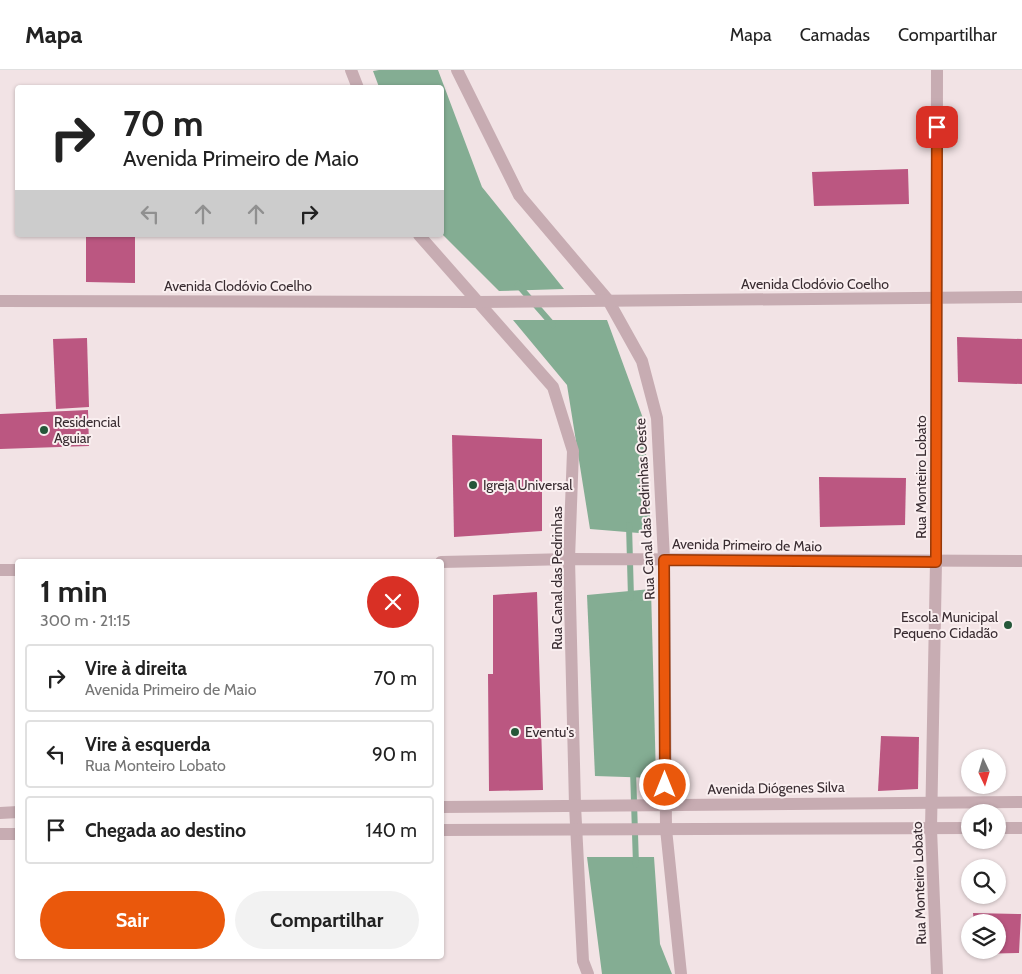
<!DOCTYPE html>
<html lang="pt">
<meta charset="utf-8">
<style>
body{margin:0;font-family:Cabin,sans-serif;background:#f2f2f2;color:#222;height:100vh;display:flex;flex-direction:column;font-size:19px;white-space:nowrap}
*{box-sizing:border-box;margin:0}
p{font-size:16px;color:#767676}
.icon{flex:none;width:28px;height:28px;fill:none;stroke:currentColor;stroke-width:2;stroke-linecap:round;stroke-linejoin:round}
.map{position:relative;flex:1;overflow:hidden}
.panel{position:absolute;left:15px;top:489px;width:429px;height:400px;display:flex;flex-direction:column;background:#fff;border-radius:5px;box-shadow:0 1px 4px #0004}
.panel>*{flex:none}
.hud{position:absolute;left:15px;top:15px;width:429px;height:152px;border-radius:5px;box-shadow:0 1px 4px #0004;background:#fff;color:#222;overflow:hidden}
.needle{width:32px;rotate:176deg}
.buttons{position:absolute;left:961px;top:679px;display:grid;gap:10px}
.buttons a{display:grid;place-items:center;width:45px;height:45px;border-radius:50%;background:#fff;box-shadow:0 1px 4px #0004;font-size:25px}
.pin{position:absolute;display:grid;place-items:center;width:42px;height:42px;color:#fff;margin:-21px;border-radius:10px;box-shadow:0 2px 8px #0006}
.me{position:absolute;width:55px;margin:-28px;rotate:0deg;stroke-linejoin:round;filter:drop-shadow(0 0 4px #0008)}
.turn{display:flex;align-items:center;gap:18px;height:105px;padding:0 25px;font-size:22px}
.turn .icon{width:65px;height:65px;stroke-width:2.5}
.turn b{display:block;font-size:35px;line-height:42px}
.lanes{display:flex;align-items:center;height:48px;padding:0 25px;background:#0003;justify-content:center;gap:25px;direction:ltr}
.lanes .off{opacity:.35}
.round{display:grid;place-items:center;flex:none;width:52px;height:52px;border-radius:26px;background:#f2f2f2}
.headline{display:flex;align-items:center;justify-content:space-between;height:85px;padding:0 25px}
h1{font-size:30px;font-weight:800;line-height:38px}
.cta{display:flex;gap:10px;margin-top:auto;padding:10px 25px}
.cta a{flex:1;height:58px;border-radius:30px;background:#ea580c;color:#fff;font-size:20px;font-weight:800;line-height:58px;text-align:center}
.cta a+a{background:#f2f2f2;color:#222}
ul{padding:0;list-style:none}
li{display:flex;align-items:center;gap:15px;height:68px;margin:0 10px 8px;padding:0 15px;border:2px solid #e0e0e0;border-radius:5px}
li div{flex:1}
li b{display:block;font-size:19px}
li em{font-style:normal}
header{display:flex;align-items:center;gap:30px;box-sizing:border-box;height:70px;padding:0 25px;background:#fff;border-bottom:1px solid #e0e0e0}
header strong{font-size:24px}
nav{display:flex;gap:28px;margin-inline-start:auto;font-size:18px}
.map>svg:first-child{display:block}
</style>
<header>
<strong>Mapa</strong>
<nav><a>Mapa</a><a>Camadas</a><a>Compartilhar</a></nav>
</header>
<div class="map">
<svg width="1022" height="904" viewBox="0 0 1022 904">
<rect width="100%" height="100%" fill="#f2e3e5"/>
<g fill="#84ad93">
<polygon points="379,0 438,0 482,117 564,219 499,221 441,163 441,18 379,17 373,1"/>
<polygon points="513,250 607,250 644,351 651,464 590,459 567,315"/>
<polygon points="651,519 656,708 595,706 587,525"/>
<polygon points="587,787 654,787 660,874 672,904 602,904"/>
</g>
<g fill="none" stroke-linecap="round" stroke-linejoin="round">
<g stroke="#84ad93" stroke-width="6">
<polyline points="518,215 553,255"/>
<polyline points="629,455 631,528"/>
<polyline points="633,700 636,795"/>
</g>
</g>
<g fill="#bb5781">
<polygon points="908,99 909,134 814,136 812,102"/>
<polygon points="86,165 135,165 135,213 86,212"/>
<polygon points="957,267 1022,269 1022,314 958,312"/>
<polygon points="87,268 89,337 56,339 53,269"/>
<polygon points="88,340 89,376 0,379 0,344"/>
<polygon points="452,365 542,369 542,461 454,467"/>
<polygon points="819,407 906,408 905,455 820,457"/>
<polygon points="537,522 543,720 489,721 488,604 493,604 493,525"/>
<polygon points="881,666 919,667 918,719 878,721"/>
<polygon points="973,843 1021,844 1019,883 975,884 975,880 998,880 998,852 974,852"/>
</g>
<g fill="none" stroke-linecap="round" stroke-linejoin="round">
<g stroke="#c7acb2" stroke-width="12">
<polyline points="351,0 358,18"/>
<polyline points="457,0 519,125 608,230 642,291 657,348 664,489 666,759 681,904"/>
<polyline points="937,0 936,492 931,759 937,904"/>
<polyline points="419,165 553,317 573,381 569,489 575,735 583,891 588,904"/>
<polyline points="0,231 477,232 1022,227"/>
<polyline points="441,492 569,489 1022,491"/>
<polyline points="0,500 18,500"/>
<polyline points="441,737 1022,732"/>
<polyline points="0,743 18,742"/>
<polyline points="998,758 1022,758"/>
<polyline points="441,760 970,758"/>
<polyline points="0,764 18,764"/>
</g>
</g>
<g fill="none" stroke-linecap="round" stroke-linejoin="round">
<defs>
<polyline id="route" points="665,715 664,490 936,492 937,57"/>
</defs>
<use href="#route" stroke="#983908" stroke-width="12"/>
<use href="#route" stroke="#ea580c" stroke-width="9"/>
</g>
<g fill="#255739" stroke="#faeff0" stroke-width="2">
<circle cx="44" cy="360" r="5"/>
<circle cx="473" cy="415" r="5"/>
<circle cx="1008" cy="555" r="5"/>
<circle cx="515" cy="662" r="5"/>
</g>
<g text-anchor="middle" stroke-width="4" stroke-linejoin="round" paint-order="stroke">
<g font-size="14" fill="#392c31" stroke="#faeff0">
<text x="815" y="219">Avenida Clodóvio Coelho</text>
<text x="238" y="221">Avenida Clodóvio Coelho</text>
<text transform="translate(921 407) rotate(-90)" y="5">Rua Monteiro Lobato</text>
<text transform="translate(645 439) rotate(-93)" y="5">Rua Canal das Pedrinhas Oeste</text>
<text transform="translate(747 475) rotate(1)" y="5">Avenida Primeiro de Maio</text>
<text transform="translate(557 508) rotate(-90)" y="5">Rua Canal das Pedrinhas</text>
<text transform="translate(776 718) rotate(-1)" y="5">Avenida Diógenes Silva</text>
<text transform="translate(919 813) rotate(-92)" y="5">Rua Monteiro Lobato</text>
</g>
<g font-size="14" fill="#392c31" stroke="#faeff0" text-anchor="start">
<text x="54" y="357">Residencial<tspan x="54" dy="16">Aguiar</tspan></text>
<text x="483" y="420">Igreja Universal</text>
<text x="998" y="552" text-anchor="end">Escola Municipal<tspan x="998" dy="16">Pequeno Cidadão</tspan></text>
<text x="525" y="667">Eventu's</text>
</g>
</g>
</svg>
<div class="buttons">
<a><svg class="needle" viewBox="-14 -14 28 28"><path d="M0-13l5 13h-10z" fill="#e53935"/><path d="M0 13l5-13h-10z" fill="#767676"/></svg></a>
<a><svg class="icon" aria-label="sound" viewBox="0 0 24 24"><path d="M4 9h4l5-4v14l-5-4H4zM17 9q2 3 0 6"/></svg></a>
<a><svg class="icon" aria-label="search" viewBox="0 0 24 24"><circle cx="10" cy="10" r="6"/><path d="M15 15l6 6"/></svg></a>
<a><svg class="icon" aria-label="layers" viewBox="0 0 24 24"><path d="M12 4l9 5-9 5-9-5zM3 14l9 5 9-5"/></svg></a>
</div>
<div class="pin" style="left:937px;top:57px;background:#d93025"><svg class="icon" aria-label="arrive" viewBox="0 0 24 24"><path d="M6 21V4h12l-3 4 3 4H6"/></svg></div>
<svg class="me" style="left:665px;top:715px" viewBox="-20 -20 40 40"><circle r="17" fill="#ea580c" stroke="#fff" stroke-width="3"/><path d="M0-11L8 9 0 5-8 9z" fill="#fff"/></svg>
<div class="hud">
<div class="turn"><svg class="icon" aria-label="right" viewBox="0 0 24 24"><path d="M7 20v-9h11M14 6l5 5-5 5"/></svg><div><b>70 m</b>Avenida Primeiro de Maio</div></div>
<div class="lanes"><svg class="icon off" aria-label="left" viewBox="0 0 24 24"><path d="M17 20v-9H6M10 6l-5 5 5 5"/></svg><svg class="icon off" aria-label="ahead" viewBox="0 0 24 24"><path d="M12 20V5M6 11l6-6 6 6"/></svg><svg class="icon off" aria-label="ahead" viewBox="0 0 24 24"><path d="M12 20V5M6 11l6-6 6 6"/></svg><svg class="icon" aria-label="right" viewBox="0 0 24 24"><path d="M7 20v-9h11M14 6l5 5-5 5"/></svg></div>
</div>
<section class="panel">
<div class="headline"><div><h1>1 min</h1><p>300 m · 21:15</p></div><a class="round" style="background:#d93025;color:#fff"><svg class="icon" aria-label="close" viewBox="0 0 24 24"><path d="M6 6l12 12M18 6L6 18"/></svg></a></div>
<ul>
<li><svg class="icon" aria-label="right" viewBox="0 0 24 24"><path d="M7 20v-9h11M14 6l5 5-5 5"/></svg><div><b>Vire à direita</b><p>Avenida Primeiro de Maio</p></div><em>70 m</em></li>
<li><svg class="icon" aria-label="left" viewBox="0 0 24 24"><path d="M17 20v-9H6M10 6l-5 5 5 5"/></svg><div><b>Vire à esquerda</b><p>Rua Monteiro Lobato</p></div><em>90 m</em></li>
<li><svg class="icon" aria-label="arrive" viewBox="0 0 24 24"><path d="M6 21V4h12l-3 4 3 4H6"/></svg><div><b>Chegada ao destino</b></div><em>140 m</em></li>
</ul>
<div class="cta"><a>Sair</a><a>Compartilhar</a></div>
</section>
</div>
